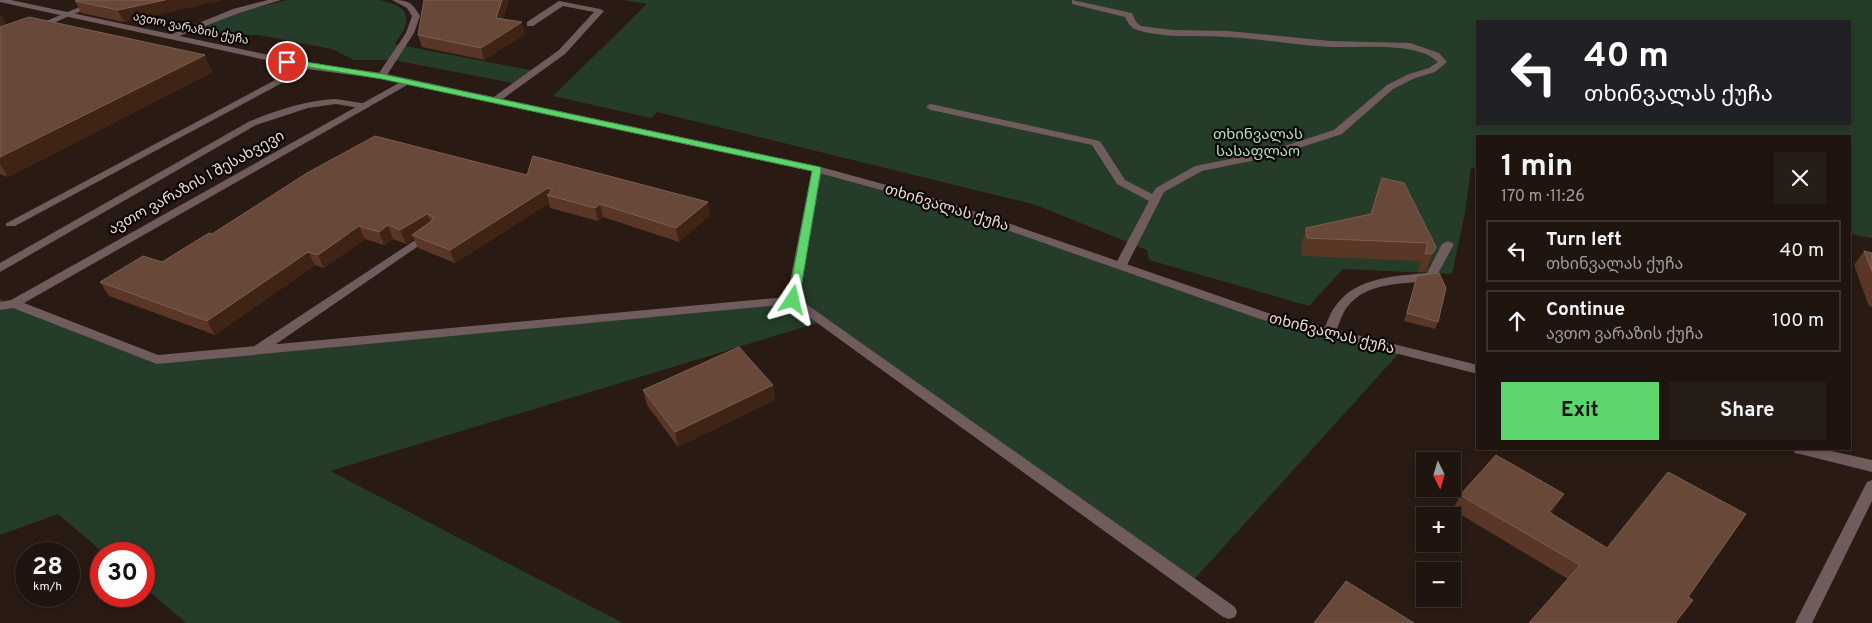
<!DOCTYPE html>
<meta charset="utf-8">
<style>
body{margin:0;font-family:Overpass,"Noto Sans Georgian",sans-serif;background:#271d17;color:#f1f3f6;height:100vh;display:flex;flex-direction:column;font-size:19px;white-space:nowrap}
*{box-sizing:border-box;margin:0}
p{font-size:16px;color:#a19e9e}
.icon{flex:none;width:28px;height:28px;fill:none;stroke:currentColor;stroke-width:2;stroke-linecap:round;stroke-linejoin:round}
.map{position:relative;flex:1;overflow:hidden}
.sheet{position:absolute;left:1476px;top:135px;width:375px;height:315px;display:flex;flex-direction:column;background:#1f140e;border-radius:0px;box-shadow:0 2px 8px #0003,0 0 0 1px #3c332e}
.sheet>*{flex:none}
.top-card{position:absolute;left:1476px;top:20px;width:375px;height:105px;border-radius:0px;box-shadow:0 2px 8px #0003,0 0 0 1px #3c332e;background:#202124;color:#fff;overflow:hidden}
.needle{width:32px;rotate:175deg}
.fabs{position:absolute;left:1416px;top:452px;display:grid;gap:10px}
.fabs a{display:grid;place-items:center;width:45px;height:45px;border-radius:0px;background:#1f140e;box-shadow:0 2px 8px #0003,0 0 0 1px #3c332e;font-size:25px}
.speed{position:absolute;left:15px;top:542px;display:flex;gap:10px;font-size:25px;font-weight:700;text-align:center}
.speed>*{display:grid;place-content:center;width:65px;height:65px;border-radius:50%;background:#1f140e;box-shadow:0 2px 8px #0003,0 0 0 1px #3c332e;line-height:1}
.speed small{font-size:12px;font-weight:400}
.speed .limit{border:8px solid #d22;background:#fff;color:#111}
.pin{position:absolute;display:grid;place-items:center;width:42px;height:42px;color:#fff;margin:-21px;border:2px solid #fff;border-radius:50%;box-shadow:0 1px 5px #0007}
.me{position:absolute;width:55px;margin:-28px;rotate:10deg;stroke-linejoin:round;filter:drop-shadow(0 0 4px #0008)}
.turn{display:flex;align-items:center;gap:18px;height:105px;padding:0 25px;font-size:22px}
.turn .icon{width:65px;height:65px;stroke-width:2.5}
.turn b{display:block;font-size:35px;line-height:42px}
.round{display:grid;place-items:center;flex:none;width:52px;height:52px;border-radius:0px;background:#271d17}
.headline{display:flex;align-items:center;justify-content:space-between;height:85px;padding:0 25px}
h1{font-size:30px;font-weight:700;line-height:38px}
.action{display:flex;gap:10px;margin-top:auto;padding:10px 25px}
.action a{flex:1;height:58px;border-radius:0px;background:#5ed56c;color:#111;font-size:20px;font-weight:700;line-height:58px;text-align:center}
.action a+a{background:#271d17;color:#f1f3f6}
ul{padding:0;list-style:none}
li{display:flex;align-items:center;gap:15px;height:62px;margin:0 10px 8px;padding:0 15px;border:2px solid #3c332e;border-radius:0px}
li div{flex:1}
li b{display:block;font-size:19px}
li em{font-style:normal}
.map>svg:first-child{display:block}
</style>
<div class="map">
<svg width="1872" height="623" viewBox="0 0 1872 623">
<rect width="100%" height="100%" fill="#291a13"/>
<g fill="#243c28" fill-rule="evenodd">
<path d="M288 0H379C393 3 412 8 405 27 403 33 398 38 395 44L535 71 518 84 393 60H354L332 49 258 35H213L204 32 203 28 205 25 237 12Z"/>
<path d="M622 0H1872V238L1850 234V136H1478L1477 169 1471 168 1465 213 1452 274 1343 269 1309 306 1149 260 1147 250 1036 205 657 112 651 118 553 96 647 4ZM1478 21H1850V124H1478Z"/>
<polygon points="817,169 937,202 1263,316 1401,351 1190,584 824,321 330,471 623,623 186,623 144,587 144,554 105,554 58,514 0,535 0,299 157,360 793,300"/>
</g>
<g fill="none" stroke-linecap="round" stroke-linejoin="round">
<g fill="#705b5d" fill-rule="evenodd">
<polygon points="96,0 107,0 37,30 30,28"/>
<polygon points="268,0 281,0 239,13 174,38 167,36 233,9"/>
<path d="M392 0C408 0 412 2 420 16L414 33 385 78 382 79 377 76 406 33 412 16 407 8Z"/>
<path d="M1072 0 1132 13 1136 22 1141 26 1173 30 1228 31 1330 41 1410 43 1439 53 1447 62 1435 72 1415 78 1393 89 1342 134 1271 157 1202 171 1164 192 1127 265 1121 269 1115 265 1149 201 1117 184 1092 145 931 110 926 107 928 105 931 104 1100 141 1125 180 1152 194 1156 188 1195 166 1265 152 1334 130 1387 85 1409 74 1429 68 1438 62C1417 41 1359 48 1331 47 1296 45 1262 39 1228 37 1199 35 1166 39 1137 30 1131 28 1128 23 1125 17L1072 4Z"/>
<polygon points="559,1 600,9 604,11 565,54 497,103 491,103 491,99 559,50 594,12 563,6 533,26 527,26 527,22"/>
<path d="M336 99 368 104 370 106 365 109 336 104 308 108 256 125 0 272V263L250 121C278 110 306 100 336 99Z"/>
<polygon points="429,231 435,234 433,236 263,353 253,353 251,350 253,347"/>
<path d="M1448 241 1454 244 1435 279C1405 286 1370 279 1347 307 1341 315 1339 326 1334 335H1324L1323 332C1327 323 1330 312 1337 304 1357 277 1396 276 1427 273L1442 244Z"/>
</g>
<g fill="#705b5d" fill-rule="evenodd">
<polygon points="307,63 310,64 310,68 15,226 7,226 5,224"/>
<polygon points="406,79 411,82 409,84 24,303 158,355 787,297 812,169 813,167 821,167 822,169 799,299 1235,607 1237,612 1235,617 1229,619 1223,617 791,304 157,364 13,308 0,310 0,302 11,300"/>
<polygon points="1872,480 1872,501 1812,623 1795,623 1867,482"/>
</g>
<g fill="#705b5d" fill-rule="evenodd">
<polygon points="0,0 11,0 307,63 382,73 821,167 941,200 1268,313 1478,365 1478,374 1260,319 933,204 815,172 382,79 307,69 0,2"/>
<polygon points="1793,449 1822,449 1872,460 1872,472 1800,454 1795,453"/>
</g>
</g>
<g fill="#593625">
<polygon points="222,0 124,22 81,13 75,1"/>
<polygon points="509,0 503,19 525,34 484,60 422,47 418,35"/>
<polygon points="0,16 2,17 6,25 213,72 8,177 0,174"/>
<polygon points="527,175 710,215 679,242 603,217 598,221 550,208 549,203 455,263 418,248 414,239 406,244 393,239 384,245 365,239 324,268 315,265 215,335 109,296 100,282 162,262 212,234"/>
<polygon points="1382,178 1436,247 1426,271 1418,272 1421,261 1302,256 1301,246 1306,228 1371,214"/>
<polygon points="1864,251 1872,253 1872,307 1869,306 1854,265"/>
<polygon points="1417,276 1438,322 1435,329 1404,321"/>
<polygon points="773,385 775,400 678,447 647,405 643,390"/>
<polygon points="1460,495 1555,509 1551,513 1607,548 1746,514 1568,579 1453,510"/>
</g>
<g fill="#3f2315">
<polygon points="165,0 222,0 124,22 118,10"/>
<polygon points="502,0 509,0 500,30 496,18"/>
<polygon points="0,17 2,17 11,32 0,37"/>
<polygon points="522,22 525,34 484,60 481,48"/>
<polygon points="205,55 213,72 8,177 0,164 0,157"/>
<polygon points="548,188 550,196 547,195 549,203 455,263 450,250"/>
<polygon points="708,202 710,215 679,242 676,228"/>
<polygon points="600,204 603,217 598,221 595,208"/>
<polygon points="427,214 432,227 412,235 414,239 406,244 400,230"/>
<polygon points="388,225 393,239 384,245 379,232"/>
<polygon points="359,226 365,239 324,268 318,255"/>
<polygon points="1436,247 1429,265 1426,271 1433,253"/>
<polygon points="308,252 315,265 215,335 207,321"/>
<polygon points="773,385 775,400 678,447 675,432"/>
<polygon points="1564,494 1555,509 1540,527 1549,512"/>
</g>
<g fill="#684838" stroke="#7c5f51">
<polygon points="77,0 165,0 118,10 75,1"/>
<polygon points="424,0 502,0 496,18 522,22 481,48 418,35"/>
<polygon points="29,17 205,55 0,157 0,27"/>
<polygon points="375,136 527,175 533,156 708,202 676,228 600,204 595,208 547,195 553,190 548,188 450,250 412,235 433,220 433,217 427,214 400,230 388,225 379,232 359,226 318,255 308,252 207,321 100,282 143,256 162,262 209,233 212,234 307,173"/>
<polygon points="1382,178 1404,183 1436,247 1433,253 1425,254 1428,243 1307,238 1306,228 1371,214"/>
<polygon points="1864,251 1872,253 1872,271"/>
<polygon points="1439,273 1446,288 1438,322 1407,313 1417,276"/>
<polygon points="739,347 773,385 675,432 643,390"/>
<polygon points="1496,455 1564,494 1549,512 1607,548 1668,472 1746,514 1688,597 1693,600 1675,623 1529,623 1580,565 1460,495"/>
<polygon points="1346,581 1414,623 1314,623"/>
</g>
<polygon fill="#5ed56c" stroke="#3d8a46" points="287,59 382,74 820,167 821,169 799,300 793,303 788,300 812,171 382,79 284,63 283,62"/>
<g text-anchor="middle" stroke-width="4.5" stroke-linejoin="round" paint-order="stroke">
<g font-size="12" fill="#e9ddd8" stroke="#0d0704">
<text transform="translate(191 28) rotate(12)" y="4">ავთო ვარაზის ქუჩა</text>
</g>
<g font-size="15" fill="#a9e4b1" stroke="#0d0704">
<text x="1258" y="139">თხინვალას<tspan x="1258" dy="17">სასაფლაო</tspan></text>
</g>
<g font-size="15" fill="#e9ddd8" stroke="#0d0704">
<text transform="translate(196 182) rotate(-29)" y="5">ავთო ვარაზის I შესახვევი</text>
<text transform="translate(947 207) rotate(17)" y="5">თხინვალას ქუჩა</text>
<text transform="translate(1332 333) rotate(14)" y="5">თხინვალას ქუჩა</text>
</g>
</g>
</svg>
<div class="fabs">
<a><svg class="needle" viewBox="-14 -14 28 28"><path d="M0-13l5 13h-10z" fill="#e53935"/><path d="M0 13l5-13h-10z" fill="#a19e9e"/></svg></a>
<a>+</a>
<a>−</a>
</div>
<div class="speed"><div>28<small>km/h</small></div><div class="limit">30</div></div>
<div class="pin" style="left:287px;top:62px;background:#d93025"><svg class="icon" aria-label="arrive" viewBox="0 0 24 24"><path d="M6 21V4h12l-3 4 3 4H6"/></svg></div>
<svg class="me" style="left:793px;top:300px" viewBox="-20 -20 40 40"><path d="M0-17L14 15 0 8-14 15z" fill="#5ed56c" stroke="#fff" stroke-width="4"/></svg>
<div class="top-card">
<div class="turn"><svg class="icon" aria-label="left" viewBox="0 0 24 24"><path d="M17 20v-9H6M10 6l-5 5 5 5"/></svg><div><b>40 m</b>თხინვალას ქუჩა</div></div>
</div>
<section class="sheet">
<div class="headline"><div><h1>1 min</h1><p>170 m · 11:26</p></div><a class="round"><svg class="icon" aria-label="close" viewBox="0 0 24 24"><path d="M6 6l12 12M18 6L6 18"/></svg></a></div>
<ul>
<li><svg class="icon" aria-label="left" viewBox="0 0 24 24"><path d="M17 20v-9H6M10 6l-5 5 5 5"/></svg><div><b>Turn left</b><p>თხინვალას ქუჩა</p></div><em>40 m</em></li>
<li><svg class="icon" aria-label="ahead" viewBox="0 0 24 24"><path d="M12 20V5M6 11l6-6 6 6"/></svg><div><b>Continue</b><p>ავთო ვარაზის ქუჩა</p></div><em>100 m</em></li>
</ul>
<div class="action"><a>Exit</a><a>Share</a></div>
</section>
</div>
